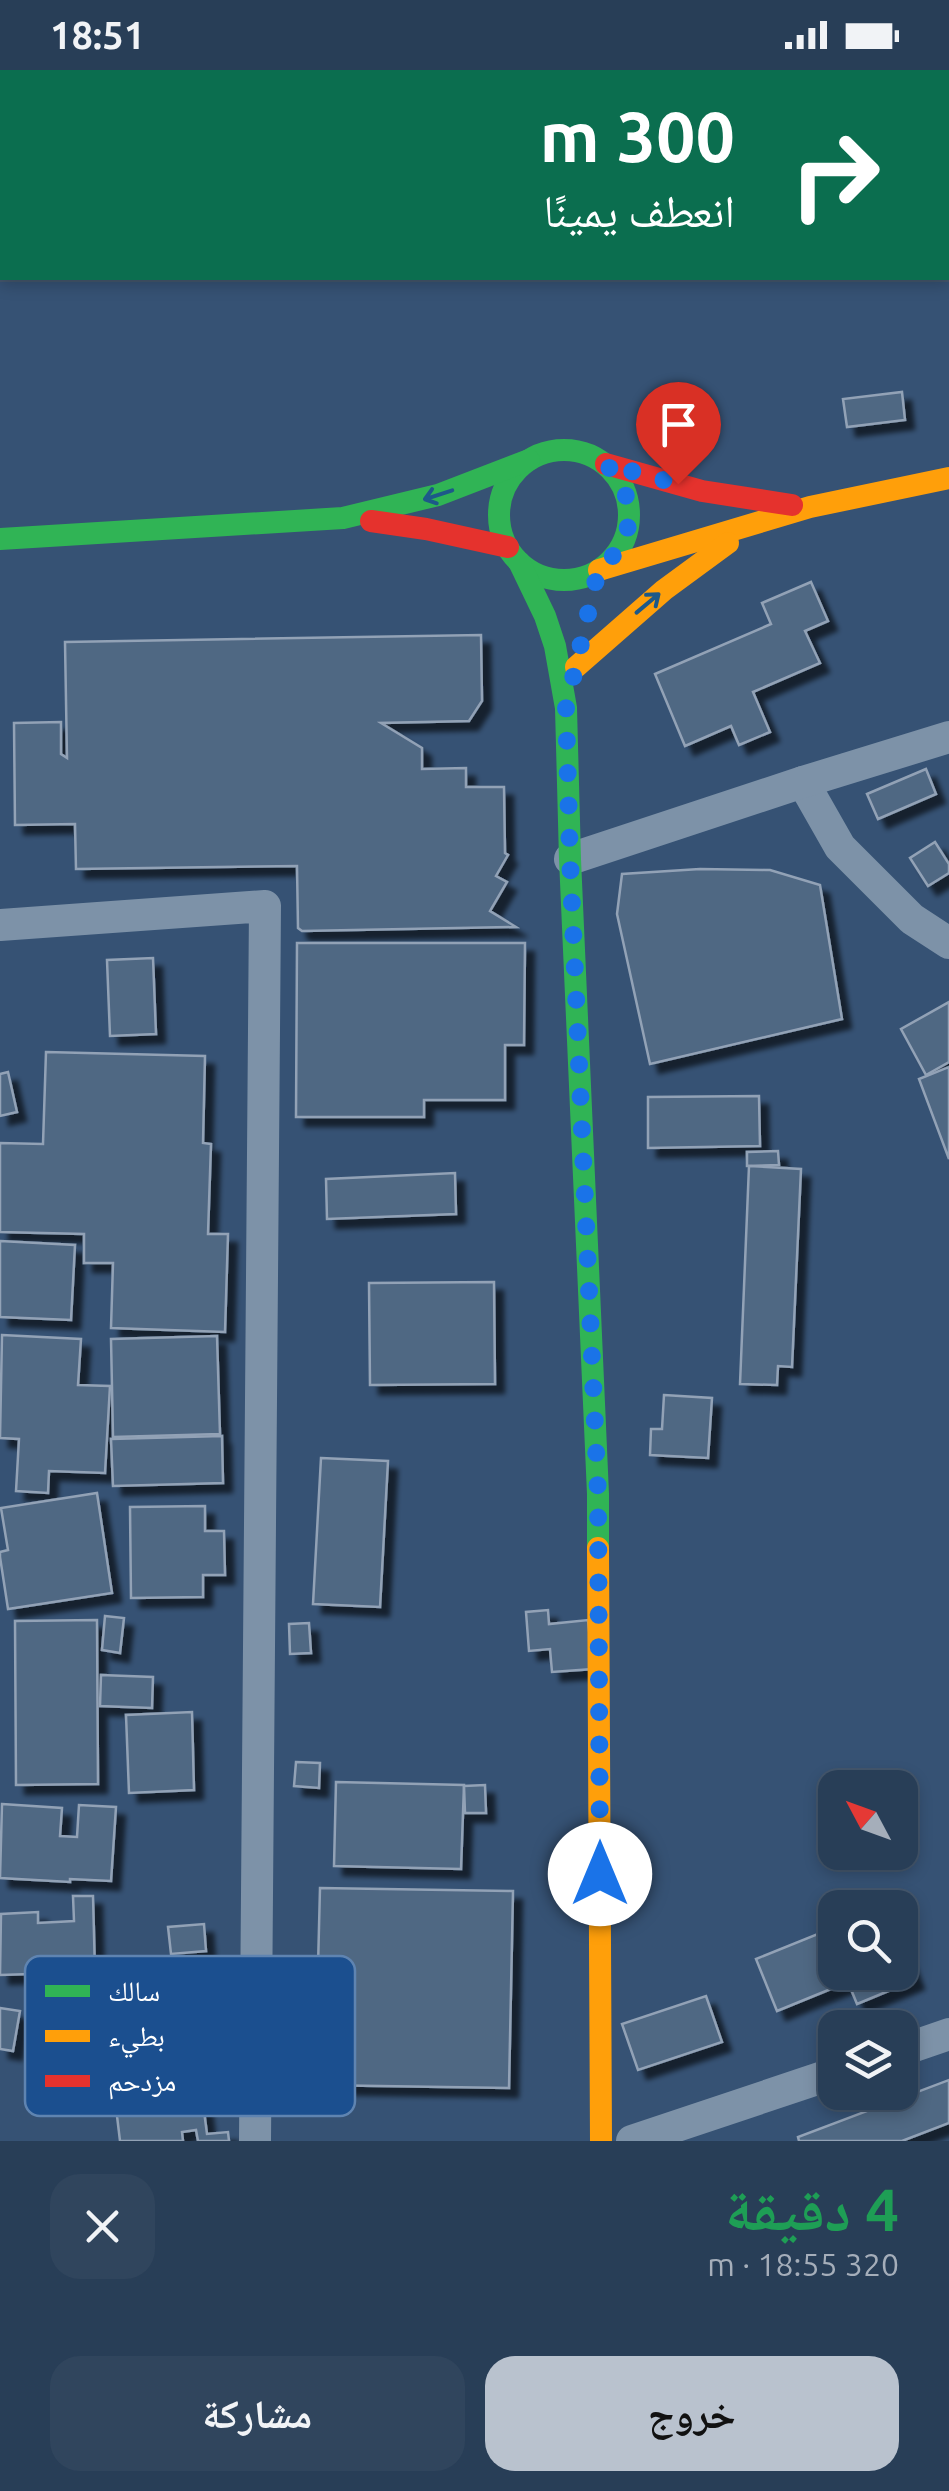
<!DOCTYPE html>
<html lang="ar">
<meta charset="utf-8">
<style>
body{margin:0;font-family:Ubuntu,"Noto Naskh Arabic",sans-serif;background:#30455d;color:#f1f3f6;direction:rtl;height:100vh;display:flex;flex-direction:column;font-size:38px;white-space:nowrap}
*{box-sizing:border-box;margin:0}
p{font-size:32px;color:#a5aeba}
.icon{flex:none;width:55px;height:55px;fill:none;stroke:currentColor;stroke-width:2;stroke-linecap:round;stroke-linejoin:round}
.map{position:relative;height:2071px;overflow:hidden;direction:ltr}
.side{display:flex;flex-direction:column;background:#283e57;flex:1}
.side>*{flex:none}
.banner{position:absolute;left:0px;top:0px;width:950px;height:210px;box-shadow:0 5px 15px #0003,0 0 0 2px #44576d;direction:rtl;background:#0b6e4f;color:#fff;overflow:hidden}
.needle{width:65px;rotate:311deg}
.controls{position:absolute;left:818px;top:1700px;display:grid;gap:20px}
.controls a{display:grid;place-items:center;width:100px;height:100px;border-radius:20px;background:#283e57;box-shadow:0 5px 15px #0003,0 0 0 2px #44576d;font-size:50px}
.pin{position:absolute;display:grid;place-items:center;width:85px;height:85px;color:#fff;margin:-102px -42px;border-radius:50% 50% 50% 0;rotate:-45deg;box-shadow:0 0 10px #0007}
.pin .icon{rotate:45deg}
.me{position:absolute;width:110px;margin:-55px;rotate:0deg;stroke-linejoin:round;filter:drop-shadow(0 0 8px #0008)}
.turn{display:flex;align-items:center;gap:35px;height:210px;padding:0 50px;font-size:45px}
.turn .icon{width:130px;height:130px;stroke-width:2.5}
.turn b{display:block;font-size:70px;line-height:85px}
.round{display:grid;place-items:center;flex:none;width:105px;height:105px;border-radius:30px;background:#30455d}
.headline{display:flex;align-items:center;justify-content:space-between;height:170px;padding:0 50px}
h1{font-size:60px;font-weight:700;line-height:75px;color:#1e9e55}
.button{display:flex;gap:20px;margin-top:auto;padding:20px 50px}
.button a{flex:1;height:115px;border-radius:30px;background:#b9c2ce;color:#111;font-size:40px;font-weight:700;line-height:115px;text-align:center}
.button a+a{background:#30455d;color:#f1f3f6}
.status{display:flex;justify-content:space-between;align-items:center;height:70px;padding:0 50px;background:#283e57;direction:ltr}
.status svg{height:28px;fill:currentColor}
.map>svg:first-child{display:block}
</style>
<div class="status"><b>18:51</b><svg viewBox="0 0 49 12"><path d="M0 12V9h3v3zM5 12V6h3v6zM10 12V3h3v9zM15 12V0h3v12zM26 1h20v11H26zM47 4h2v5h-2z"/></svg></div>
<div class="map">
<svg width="949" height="2071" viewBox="0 0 949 2071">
<defs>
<filter id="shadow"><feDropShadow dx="9" dy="9" stdDeviation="2.5" flood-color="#0009"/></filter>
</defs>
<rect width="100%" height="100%" fill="#365274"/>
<polygon fill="#153c6e" points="0,0 949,0 949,192 948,2 2,2 2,188 0,188"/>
<g fill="#506783" stroke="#92a2b6" stroke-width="2.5" filter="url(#shadow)">
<polygon points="902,322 905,350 847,357 843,329"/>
<polygon points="811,512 828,551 805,561 820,593 753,622 770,662 739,675 731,656 685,676 655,604 771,554 762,533"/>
<polygon points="481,565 482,631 469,651 381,653 422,678 422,699 466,698 466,717 504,717 505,783 508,785 496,806 507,812 490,841 516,857 302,861 298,858 297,796 76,799 75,754 15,755 14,653 61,652 61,684 67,688 65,572"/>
<polygon points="926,699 936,724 878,749 867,724"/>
<polygon points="935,772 949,794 949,803 928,816 910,788"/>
<polygon points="700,799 770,800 820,815 842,949 650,994 617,844 622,804"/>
<polygon points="297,873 525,873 524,975 505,975 505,1030 424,1030 424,1047 296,1047"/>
<polygon points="153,888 156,964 110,966 107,890"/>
<polygon points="949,932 949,992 926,1005 901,959"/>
<polygon points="46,982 205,986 203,1073 211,1074 208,1164 228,1164 225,1262 111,1258 113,1193 84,1193 84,1164 0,1162 0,1073 43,1074"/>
<polygon points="949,997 949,1089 919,1009"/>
<polygon points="8,1002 17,1042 0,1046 0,1004"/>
<polygon points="759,1026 760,1076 648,1078 648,1027"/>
<polygon points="778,1081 779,1095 747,1096 747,1082"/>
<polygon points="749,1096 801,1099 792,1297 778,1296 777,1315 740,1314"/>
<polygon points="455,1103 456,1144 327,1149 326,1109"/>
<polygon points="0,1171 75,1175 71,1250 0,1247"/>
<polygon points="494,1212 495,1314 370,1315 369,1213"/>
<polygon points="2,1265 81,1269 78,1315 110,1316 105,1403 49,1401 48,1423 16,1421 19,1369 0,1368"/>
<polygon points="217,1266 220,1364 113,1367 111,1269"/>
<polygon points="664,1325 712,1328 708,1388 650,1385 651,1359 662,1359"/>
<polygon points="222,1366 223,1413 113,1416 111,1369"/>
<polygon points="321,1388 388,1391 380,1537 313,1534"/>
<polygon points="97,1423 112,1523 8,1539 0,1487 0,1482 8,1480 1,1438"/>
<polygon points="205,1436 205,1461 224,1461 225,1505 203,1505 203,1527 131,1528 130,1437"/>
<polygon points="548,1540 549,1554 588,1550 593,1599 552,1602 550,1579 529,1581 526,1542"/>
<polygon points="105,1546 124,1548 120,1583 102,1580"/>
<polygon points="97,1550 98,1714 16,1715 15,1551"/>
<polygon points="309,1553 311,1583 290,1584 289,1554"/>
<polygon points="101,1605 153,1607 152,1638 100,1636"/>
<polygon points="192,1642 194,1720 129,1723 126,1645"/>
<polygon points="296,1692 320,1693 319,1718 294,1716"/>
<polygon points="336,1712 464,1715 461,1799 334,1796"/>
<polygon points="485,1715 486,1743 465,1743 464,1716"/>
<polygon points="2,1734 62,1738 60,1766 77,1767 79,1735 116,1737 111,1811 70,1809 70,1812 0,1808"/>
<polygon points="320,1818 513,1821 509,2018 315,2015"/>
<polygon points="73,1826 93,1826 95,1902 0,1905 1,1844 38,1842 38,1853 74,1851"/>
<polygon points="204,1854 206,1881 171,1884 168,1857"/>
<polygon points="835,1857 835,1902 900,1902 900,1872 915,1910 857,1934 848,1912 777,1941 756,1889"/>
<polygon points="706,1926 722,1972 638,2000 622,1954"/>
<polygon points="0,1938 20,1941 13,1981 0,1979"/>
<polygon points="949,2010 949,2053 902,2071 799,2071 798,2067"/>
<polygon points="201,2018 207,2064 228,2062 229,2071 198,2071 196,2060 182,2062 183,2071 120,2071 117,2046 137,2043 134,2027"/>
</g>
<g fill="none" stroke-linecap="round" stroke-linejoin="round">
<g stroke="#7d92a8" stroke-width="32">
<polyline points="803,712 840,777 912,849 949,873"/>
<polyline points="570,789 803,712 949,667"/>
<polyline points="0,855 265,836 255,2071"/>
<polyline points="900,1981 949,1964"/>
<polyline points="632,2071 835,2003"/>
</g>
<g stroke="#30b455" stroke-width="22">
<circle cx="564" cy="445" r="65"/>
<polyline points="0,469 343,448 438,425 529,390"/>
<polyline points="519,492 545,546 555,576 566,638 570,789 598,1424 598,1478"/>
</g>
<g stroke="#ff9f0a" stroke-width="22">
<polyline points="599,500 810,437 949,408"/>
<polyline points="576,597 664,520 728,473"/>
<polyline points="598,1478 601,2071"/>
</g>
<g stroke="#e5322d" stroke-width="22">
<polyline points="606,394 702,421 792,435"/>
<polyline points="371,451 426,459 508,477"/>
</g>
</g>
<defs><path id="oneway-shaft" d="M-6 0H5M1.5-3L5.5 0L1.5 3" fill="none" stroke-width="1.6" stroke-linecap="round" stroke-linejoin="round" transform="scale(2.5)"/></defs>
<g stroke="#1d5989">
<use href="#oneway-shaft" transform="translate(438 425) rotate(162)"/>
<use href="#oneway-shaft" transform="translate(648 533) rotate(-40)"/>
</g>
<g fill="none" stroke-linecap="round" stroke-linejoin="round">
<path stroke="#1a73e8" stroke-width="18" stroke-dasharray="0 32.4" d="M600 1804 598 1424 570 789 566 638 598 501C636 468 640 432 606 394L678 414"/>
</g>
<rect x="25" y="1886" width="330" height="160" rx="15" fill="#1b4f8f" stroke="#5f84b1" stroke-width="2.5"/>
<rect x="45" y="1915" width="45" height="12" fill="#30b455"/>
<rect x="45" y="1960" width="45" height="12" fill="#ff9f0a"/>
<rect x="45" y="2005" width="45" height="12" fill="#e5322d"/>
<g font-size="28" fill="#fff">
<text x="108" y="1931">سالك</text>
<text x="108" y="1976">بطيء</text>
<text x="108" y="2021">مزدحم</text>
</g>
</svg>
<div class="controls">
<a><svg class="needle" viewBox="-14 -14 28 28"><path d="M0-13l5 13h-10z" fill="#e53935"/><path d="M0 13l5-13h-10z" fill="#a5aeba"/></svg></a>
<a><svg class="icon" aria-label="search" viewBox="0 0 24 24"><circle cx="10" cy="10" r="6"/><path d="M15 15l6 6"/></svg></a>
<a><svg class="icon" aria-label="layers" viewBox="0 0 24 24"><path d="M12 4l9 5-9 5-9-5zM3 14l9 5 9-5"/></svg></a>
</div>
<div class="pin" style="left:678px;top:414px;background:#d93025"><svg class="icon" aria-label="arrive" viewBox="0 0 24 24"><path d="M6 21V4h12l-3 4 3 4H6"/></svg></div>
<svg class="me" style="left:600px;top:1804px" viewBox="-20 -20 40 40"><circle r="19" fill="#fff"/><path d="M0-13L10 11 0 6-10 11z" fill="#1a73e8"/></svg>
<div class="banner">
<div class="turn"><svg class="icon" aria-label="right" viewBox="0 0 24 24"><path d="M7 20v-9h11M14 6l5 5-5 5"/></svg><div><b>300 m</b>انعطف يمينًا</div></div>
</div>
</div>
<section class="side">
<div class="headline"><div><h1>4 دقيقة</h1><p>320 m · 18:55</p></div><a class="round"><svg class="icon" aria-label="close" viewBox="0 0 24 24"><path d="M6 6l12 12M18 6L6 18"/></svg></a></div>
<div class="button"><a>خروج</a><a>مشاركة</a></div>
</section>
